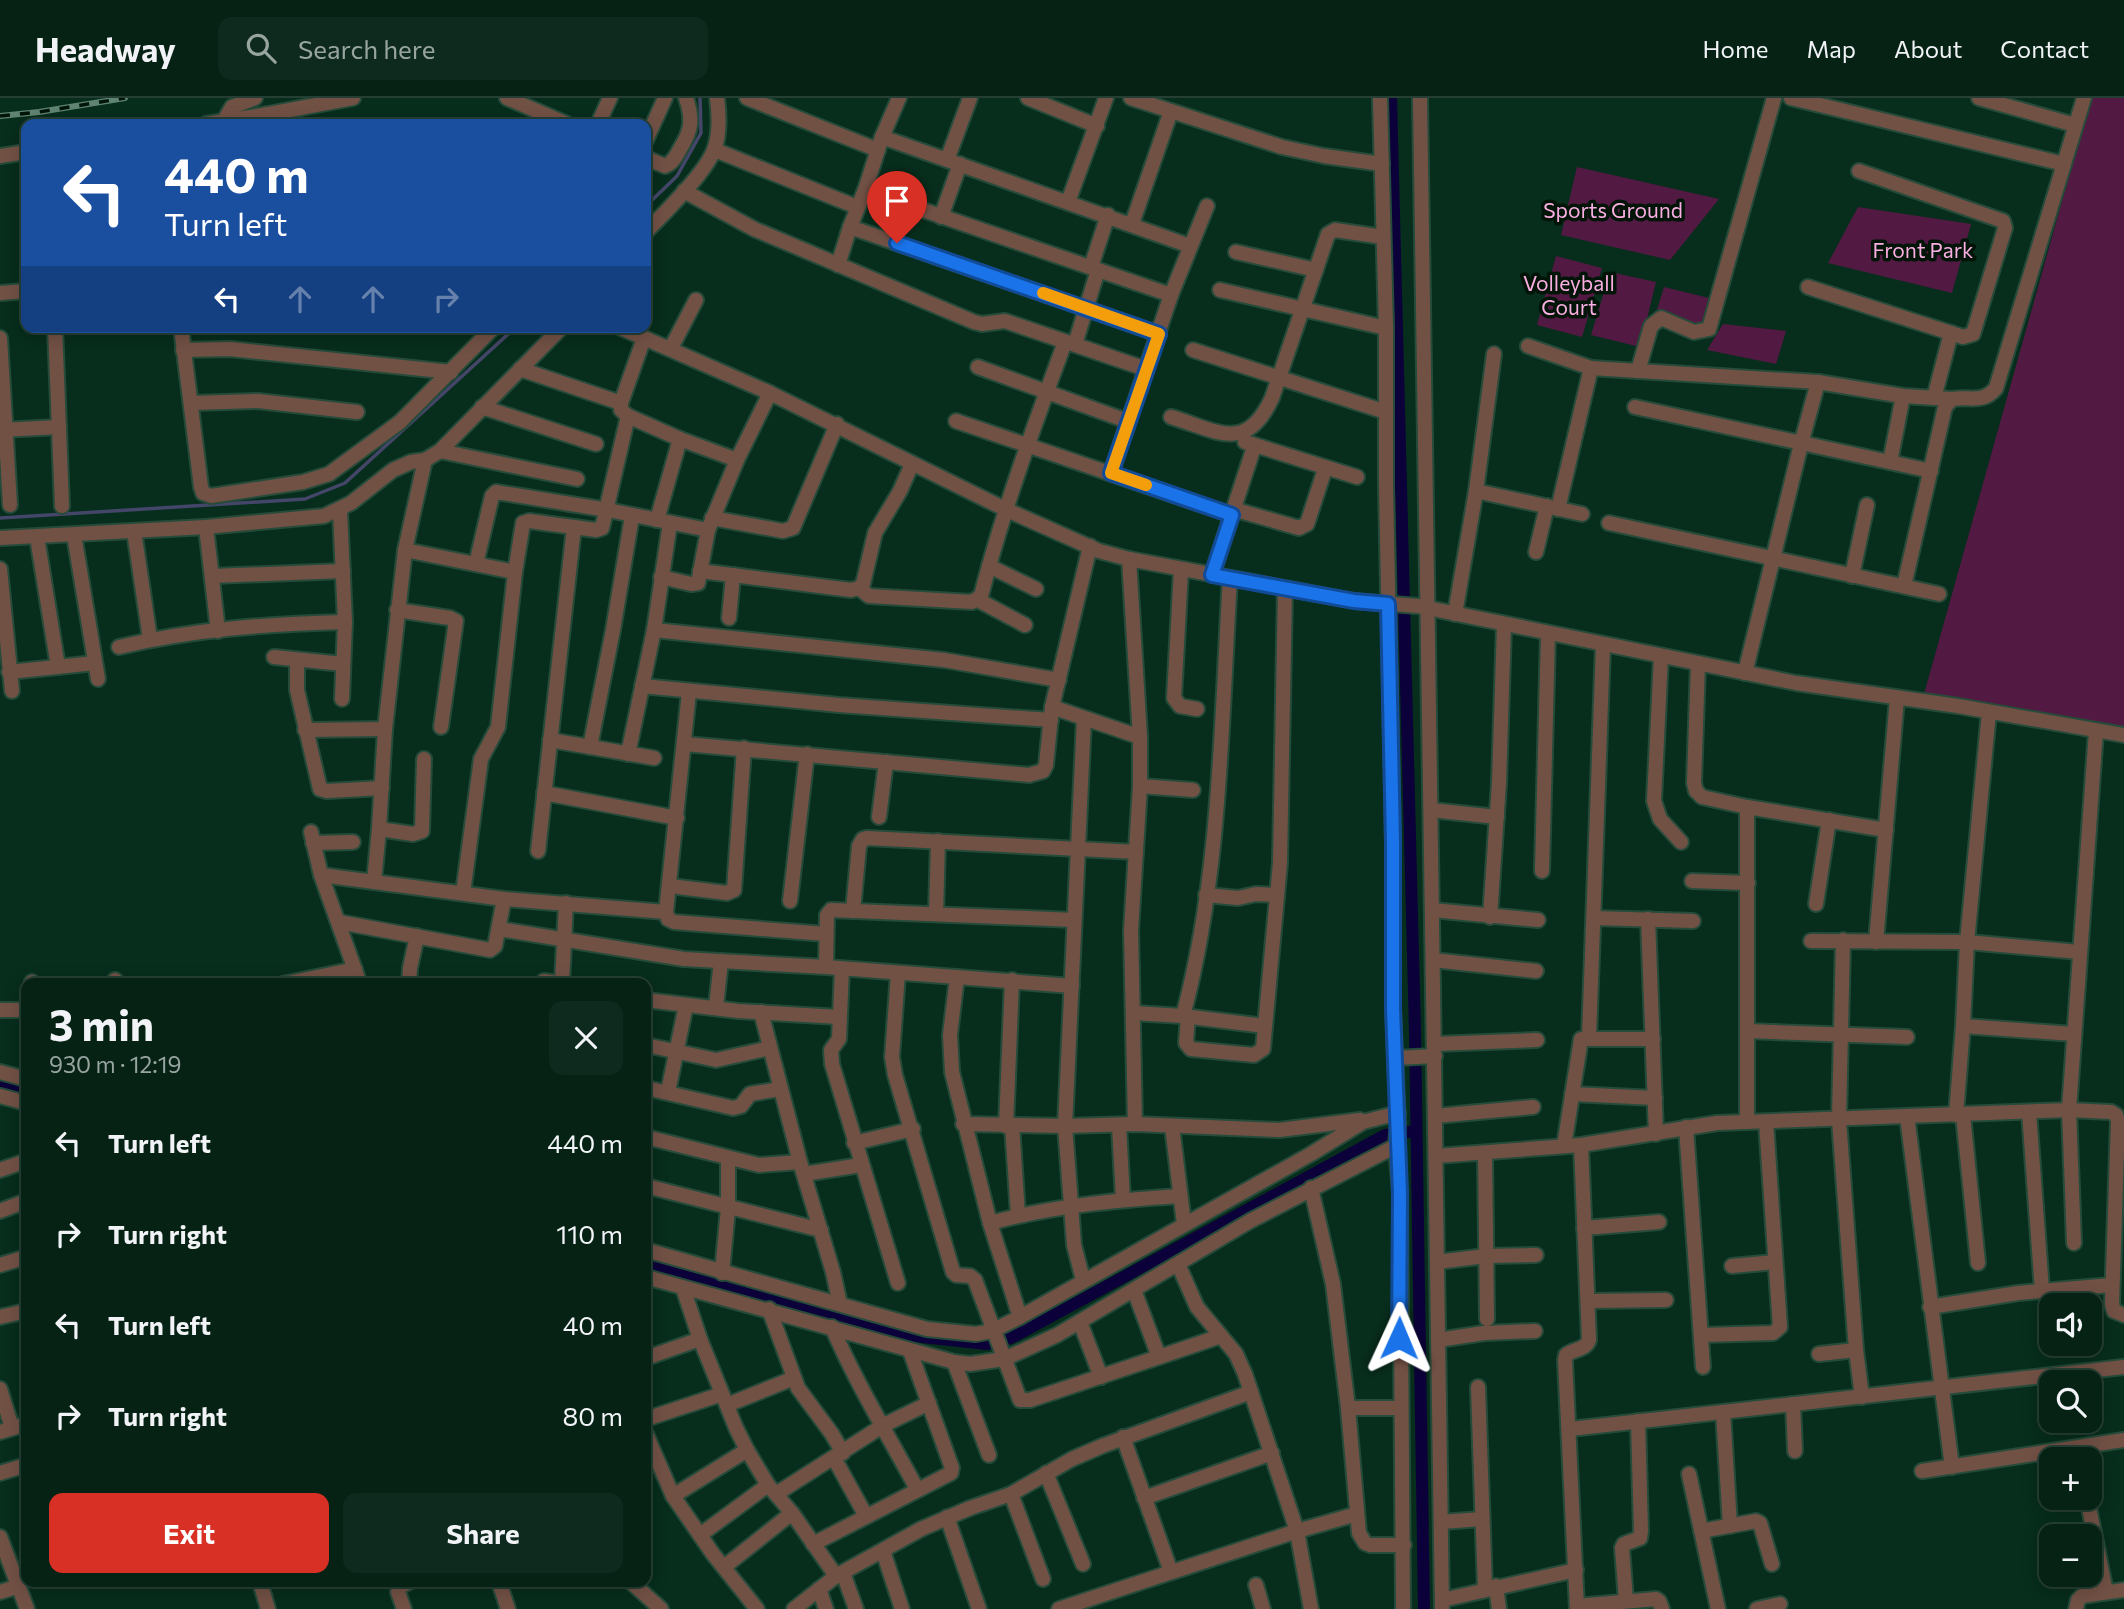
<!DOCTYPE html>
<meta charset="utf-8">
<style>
body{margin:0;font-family:Commissioner,sans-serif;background:#0e2a1e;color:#f1f3f6;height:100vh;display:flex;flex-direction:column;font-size:26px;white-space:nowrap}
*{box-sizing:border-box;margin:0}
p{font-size:23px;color:#97a4a0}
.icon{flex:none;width:38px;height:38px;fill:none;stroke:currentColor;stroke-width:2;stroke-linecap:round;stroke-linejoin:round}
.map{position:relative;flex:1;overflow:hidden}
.side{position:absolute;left:21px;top:880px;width:630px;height:609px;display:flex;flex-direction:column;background:#052215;border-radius:14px;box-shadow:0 4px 18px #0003,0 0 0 2px #263f34}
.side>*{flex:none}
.hud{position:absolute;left:21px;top:21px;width:630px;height:214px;border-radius:14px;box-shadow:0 4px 18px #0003,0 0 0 2px #263f34;background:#1a4fa0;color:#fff;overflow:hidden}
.fabs{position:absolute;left:2039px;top:1195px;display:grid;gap:14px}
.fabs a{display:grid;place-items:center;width:63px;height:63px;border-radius:14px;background:#052215;box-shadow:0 4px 18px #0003,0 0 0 2px #263f34;font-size:35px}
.pin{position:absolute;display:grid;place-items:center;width:60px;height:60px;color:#fff;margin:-72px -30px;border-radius:50% 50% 50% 0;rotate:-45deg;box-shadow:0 0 7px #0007}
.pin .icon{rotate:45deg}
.me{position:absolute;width:77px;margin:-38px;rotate:1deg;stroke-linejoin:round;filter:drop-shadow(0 0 5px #0008)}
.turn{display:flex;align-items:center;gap:24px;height:147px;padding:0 28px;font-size:32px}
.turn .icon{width:91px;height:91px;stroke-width:2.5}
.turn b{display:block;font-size:49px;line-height:60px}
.lanes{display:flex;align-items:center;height:66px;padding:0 28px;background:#0003;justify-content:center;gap:35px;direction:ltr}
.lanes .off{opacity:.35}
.round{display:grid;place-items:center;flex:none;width:74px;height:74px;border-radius:14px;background:#0e2a1e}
.overview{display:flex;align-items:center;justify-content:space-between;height:119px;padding:0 28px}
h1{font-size:42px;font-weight:700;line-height:52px}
.button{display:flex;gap:14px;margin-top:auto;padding:14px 28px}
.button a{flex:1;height:80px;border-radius:14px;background:#d93025;color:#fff;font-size:28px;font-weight:700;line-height:80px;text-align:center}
.button a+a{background:#0e2a1e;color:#f1f3f6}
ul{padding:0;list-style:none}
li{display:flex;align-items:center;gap:21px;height:91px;padding:0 28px}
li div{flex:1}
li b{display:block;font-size:26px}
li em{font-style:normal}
header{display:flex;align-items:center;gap:42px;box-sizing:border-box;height:98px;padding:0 35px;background:#052215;border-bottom:2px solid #263f34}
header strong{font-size:33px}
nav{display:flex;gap:38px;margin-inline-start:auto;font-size:24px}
.search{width:490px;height:63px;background:#0e2a1e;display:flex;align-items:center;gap:18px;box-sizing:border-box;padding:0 24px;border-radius:14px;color:#97a4a0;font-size:26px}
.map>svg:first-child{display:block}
</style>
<header>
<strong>Headway</strong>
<div class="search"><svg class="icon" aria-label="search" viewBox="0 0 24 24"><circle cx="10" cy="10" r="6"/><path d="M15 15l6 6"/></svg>Search here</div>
<nav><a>Home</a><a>Map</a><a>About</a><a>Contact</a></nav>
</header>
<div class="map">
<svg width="2124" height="1511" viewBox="0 0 2124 1511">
<rect width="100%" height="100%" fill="#072d1c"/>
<g fill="#521a42">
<polygon points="2091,0 2124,0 2124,628 1924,596"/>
<polygon points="1577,69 1719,101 1670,162 1561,137"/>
<polygon points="1858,109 1971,126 1952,195 1828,165"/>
<polygon points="1556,158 1602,170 1582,239 1537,227"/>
<polygon points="1610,174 1656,184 1640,249 1591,237"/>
<polygon points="1664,189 1713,201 1705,229 1656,215"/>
<polygon points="1723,226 1786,233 1776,266 1707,252"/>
</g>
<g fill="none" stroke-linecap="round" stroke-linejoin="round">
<g stroke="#444669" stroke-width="3.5">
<polyline points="646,108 677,78 701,35 700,0"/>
<polyline points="0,420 305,401 345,385 516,229"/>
</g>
<g stroke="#0c003a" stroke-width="12">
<polyline points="1391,0 1415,934 1424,1511"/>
<polyline points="0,986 26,993"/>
<polyline points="646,1165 913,1238 987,1246 1011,1240 1039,1225 1385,1037 1416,1033"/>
</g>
<defs>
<g id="minor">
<polyline points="507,0 567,26"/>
<polyline points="747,0 878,52"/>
<polyline points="1028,0 1097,28"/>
<polyline points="1131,0 1282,49 1324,58 1382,66"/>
<polyline points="1380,0 1386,230 1386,388 1393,744 1393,911 1398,1025 1396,1048 1400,1095 1403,1511"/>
<polyline points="1420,0 1442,1511"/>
<polyline points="1791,0 2064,66"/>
<polyline points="1979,0 2075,27"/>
<polyline points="263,17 353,0"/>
<polyline points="206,26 269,16 288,26"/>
<polyline points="222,26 232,9 255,0"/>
<polyline points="598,26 610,0"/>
<polyline points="882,39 1190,148"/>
<polyline points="646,42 665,0"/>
<polyline points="715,52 857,109"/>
<polyline points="0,58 26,54"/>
<path d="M646 60 665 68C673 65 676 58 680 51 692 32 693 21 686 0"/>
<polyline points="947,62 970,0"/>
<polyline points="1859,73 2003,123 2005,130 1973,236 1963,239 1951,235"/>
<polyline points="865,92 1171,197"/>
<polyline points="684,93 754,131 974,224 982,226 1005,223 1146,271"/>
<polyline points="1068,104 1106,0"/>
<polyline points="941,119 960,66"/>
<polyline points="1132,126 1171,13"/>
<polyline points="850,129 1159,236"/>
<path d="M646 134C664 115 708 73 715 49 720 34 719 16 717 0"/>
<polyline points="1236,154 1316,172"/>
<polyline points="838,167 850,129 865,92 882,39 899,0"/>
<polyline points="1091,169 1108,117"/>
<polyline points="1808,189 1951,235 1934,300"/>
<polyline points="1220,192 1386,230"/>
<polyline points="0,195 26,193"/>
<polyline points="55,229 62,408"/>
<polyline points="181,229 201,389 203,395 211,398 303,384 329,376 400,324 494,229"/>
<polyline points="619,229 770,295 1007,412 1099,453 1129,461 1354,503 1418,508 1796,585 1958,608 2124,637"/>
<polyline points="0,240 10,407"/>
<polyline points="1075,246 1098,172"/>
<polyline points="1528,248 1591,270 1818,284 1903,298 1952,301"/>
<polyline points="671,250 696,202"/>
<polyline points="183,252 230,251 451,274"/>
<polyline points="1193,252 1386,314"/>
<polyline points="978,269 1127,323"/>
<polyline points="520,271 621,305"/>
<polyline points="1638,273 1651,228 1661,220 1694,234 1709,231 1774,0"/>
<polyline points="192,305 258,303 357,314"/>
<polyline points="482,309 596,346"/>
<polyline points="1635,309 1931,373"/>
<polyline points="628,318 680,341 737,362"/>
<path d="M1171 319C1218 333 1246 356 1272 300L1328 136 1335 132 1383 139"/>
<polyline points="956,323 1232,417"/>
<polyline points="0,332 59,329"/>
<polyline points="1245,344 1357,379"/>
<polyline points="440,353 577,381"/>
<polyline points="1890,364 1903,298"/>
<polyline points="1111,375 1171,197 1207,108"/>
<polyline points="1476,393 1582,416"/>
<polyline points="1233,411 1299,430 1307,426 1325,371"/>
<polyline points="1558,411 1591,270"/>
<polyline points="340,412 345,524 342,601"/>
<polyline points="712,420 783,433 793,430 837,326"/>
<polyline points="657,422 680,341"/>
<polyline points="1609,425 1939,496"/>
<polyline points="206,429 218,533"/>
<polyline points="134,433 150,541"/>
<polyline points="74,437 98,581"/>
<polyline points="37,439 58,569"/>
<polyline points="0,440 206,429 324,418 351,405 393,372 411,364 425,362 440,353 562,229"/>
<polyline points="405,452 515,474"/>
<polyline points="1536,454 1547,408"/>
<polyline points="1129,461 1140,639 1140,688 1131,832 1135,1026"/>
<polyline points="476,466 492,398 496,394 608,412 708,432"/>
<polyline points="989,468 1036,491"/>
<polyline points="0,471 12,593"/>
<polyline points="1181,472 1174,600 1180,608 1197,611"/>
<polyline points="700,473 851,492 859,490 863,486 875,435 900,393 912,366"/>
<polyline points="1212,477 1254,349"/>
<polyline points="212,478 343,473"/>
<polyline points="1852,478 1867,407"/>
<polyline points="661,479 691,486 698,485 708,432 737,362 770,295"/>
<path d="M1904 488 1945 309 1952 301C1970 298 1983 306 1996 290L2084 0"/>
<path d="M859 490 869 498 972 504 981 498C1003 412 1034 328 1065 244"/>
<polyline points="978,502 1025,527"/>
<polyline points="397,512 450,520 456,523 441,629"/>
<polyline points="1455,516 1476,393 1494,256"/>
<polyline points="729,520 733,477"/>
<polyline points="654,532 944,562 1059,582"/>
<path d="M119 549C193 531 270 526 345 524"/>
<polyline points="1661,558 1654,703 1660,721 1681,744"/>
<polyline points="274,559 343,566"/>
<polyline points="297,562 297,592 320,691 327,693 382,690"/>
<polyline points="1698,566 1694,685 1696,693 1702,699 1747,709 1886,732"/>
<polyline points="9,574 95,565"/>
<polyline points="1745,575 1801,346 1818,284"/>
<polyline points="642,588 839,607 1051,622"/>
<polyline points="689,594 666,814 668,821 674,824 826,836"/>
<polyline points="1052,609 1140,639"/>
<polyline points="305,632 385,631"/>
<polyline points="550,642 654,660"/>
<polyline points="685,646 1029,677 1043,673 1046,667 1052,609 1090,448"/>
<polyline points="590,649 613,532 632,418"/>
<polyline points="628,656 654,532 670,425"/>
<polyline points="424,661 422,733 413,736 379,731 385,631 405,452 425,362"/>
<polyline points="1140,688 1193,692"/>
<polyline points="544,695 677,720"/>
<polyline points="1747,709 1747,1023"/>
<polyline points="1431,712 1497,719"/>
<polyline points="879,719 886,664"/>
<polyline points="311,734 321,777 360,886"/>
<polyline points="313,745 353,744"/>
<polyline points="538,753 574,429"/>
<polyline points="1542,773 1548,536"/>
<polyline points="321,777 504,801 666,814"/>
<polyline points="1692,783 1748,785"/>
<polyline points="374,784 379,731"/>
<polyline points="670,788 727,795 734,792 744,650"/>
<polyline points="463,795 481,661 498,629 515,474 523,425 529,423 596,432 602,430 628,318 621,312 621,305 644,240"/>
<polyline points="1206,797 1238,800 1256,796 1277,797"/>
<polyline points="790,803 807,656"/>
<polyline points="1816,806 1829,722"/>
<polyline points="1432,812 1538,822"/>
<polyline points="853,813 859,748 863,741 867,740 1136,754"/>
<polyline points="936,816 938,743"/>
<polyline points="1490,819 1499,685 1504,527"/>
<polyline points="1594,820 1693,823"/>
<polyline points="1648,821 1656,1036"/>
<polyline points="339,824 490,852 495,848 504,801"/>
<polyline points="499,831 684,861 826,869 1072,888"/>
<polyline points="1843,842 1839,1022 1856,1252 1862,1299"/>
<polyline points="1811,843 1967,844 2079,854"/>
<polyline points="1876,844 1897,600"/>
<polyline points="1433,862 1536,873"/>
<polyline points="826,869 827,817 831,812 1074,822"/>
<polyline points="842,871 839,941 831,952 832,966 898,1185"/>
<polyline points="898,875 892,959 895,977 953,1174 956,1177 970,1178 975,1182 1020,1302 1030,1302 1159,1259"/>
<polyline points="957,879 950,937 952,974 990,1125 1020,1219"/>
<polyline points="115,882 116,886"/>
<polyline points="544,883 564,886"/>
<polyline points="32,884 32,886"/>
<polyline points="562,885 566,805"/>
<polyline points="283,886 355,871"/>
<polyline points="409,886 410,870 417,838"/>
<polyline points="646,902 738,913 839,919"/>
<polyline points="716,909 721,863"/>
<polyline points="0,912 26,912"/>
<polyline points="761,914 800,1064 833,1174 840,1206"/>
<polyline points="1134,915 1183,918 1265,928"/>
<path d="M1183 918C1221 776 1221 626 1230 480"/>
<polyline points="1188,918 1186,945 1191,951 1254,957 1263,951 1280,765 1285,491"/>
<polyline points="1963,928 2074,936"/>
<polyline points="1748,933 1907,939"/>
<polyline points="1589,940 1603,547"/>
<polyline points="1434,946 1537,942"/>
<polyline points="646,947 716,962 770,950"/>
<polyline points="1396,960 1435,958"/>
<polyline points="0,974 26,981"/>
<polyline points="646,990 733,1010 741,1008 750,996 780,991"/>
<polyline points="668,994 686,907"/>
<polyline points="1572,996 1655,1000"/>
<polyline points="0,998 26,1005"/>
<polyline points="2029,1014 2042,1193"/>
<polyline points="1956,1017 1963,928 1967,844 1989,614"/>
<polyline points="1963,1017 1978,1165"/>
<polyline points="1435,1018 1533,1009"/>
<polyline points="1907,1018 1952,1369"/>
<polyline points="963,1026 1065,1028 1135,1026 1279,1032 1360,1022"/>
<polyline points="1012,1027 1018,1117"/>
<polyline points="1119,1027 1123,1102"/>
<polyline points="1006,1028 1012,882"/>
<polyline points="1172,1028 1184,1126"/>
<polyline points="1686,1029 1703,1269"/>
<polyline points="646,1039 759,1067 800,1064"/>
<polyline points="854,1045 913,1031"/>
<polyline points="1564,1048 1581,941 1653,941"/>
<polyline points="1485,1055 1487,1221"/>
<polyline points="1436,1058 1581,1047 1717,1025 2069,1012 2111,1014 2116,1017 2118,1023 2112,1206 2114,1213 2124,1217"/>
<polyline points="0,1072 26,1063"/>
<polyline points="804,1076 861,1067"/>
<polyline points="646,1088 821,1132"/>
<polyline points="1311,1090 1333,1186 1348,1310 1359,1435 1365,1445 1370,1447 1404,1447"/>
<polyline points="0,1113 26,1103"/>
<path d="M990 1125C1052 1108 1117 1102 1180 1098"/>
<polyline points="1584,1130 1659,1124"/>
<polyline points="2074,1145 2069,1012 2096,633"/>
<polyline points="646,1152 927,1231 976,1236 992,1233 1020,1219 1311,1056 1363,1024 1398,1015"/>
<polyline points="1437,1164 1486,1158 1536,1157"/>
<polyline points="1178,1166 1197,1209 1236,1256 1245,1276 1297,1433 1311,1511"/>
<polyline points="0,1167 26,1159"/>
<polyline points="1732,1168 1775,1164"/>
<polyline points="722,1175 728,1110 728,1060"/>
<polyline points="646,1179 954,1264 970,1266 1004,1261 1057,1237 1250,1123 1396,1048"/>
<polyline points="1083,1182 1074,1147 1065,1028 1084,621"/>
<polyline points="683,1190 700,1241 736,1330 747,1352 768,1387 792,1415 836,1478"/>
<polyline points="1134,1192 1159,1259 1221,1238"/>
<polyline points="1588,1203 1666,1202"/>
<polyline points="1930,1209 2018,1195 2112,1187"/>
<polyline points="769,1211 798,1290 832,1336 843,1355"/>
<polyline points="0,1219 26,1213"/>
<polyline points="1080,1224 1101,1279"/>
<path d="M832 1229C856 1285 888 1337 917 1391"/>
<polyline points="1701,1237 1773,1235 1780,1229 1766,1024"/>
<polyline points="1438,1242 1484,1235 1535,1233"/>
<polyline points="1819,1256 1856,1252"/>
<polyline points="646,1260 700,1241"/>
<polyline points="954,1264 989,1357"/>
<polyline points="1478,1289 1485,1491"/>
<polyline points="0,1291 12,1330"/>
<polyline points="1793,1306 1795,1353"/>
<polyline points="727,1307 794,1280"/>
<polyline points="1348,1310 1401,1310"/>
<polyline points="1723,1314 1730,1428"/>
<polyline points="646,1321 722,1296"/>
<polyline points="1570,1331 2124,1269"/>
<polyline points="0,1334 26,1326"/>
<polyline points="646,1336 673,1398 713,1456 757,1511"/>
<polyline points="1123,1339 1171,1474"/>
<polyline points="834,1360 866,1418"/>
<polyline points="1922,1373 2124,1342"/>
<polyline points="0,1375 26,1367"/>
<polyline points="1046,1375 1083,1466"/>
<polyline points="1689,1376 1718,1511"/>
<polyline points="776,1396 884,1327 929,1305"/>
<polyline points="1011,1396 1043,1481"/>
<polyline points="673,1398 747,1352"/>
<polyline points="1144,1400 1272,1355"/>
<polyline points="2087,1400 2106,1494"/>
<polyline points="947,1419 979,1511"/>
<polyline points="1441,1424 1482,1421"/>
<polyline points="1701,1433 1756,1423 1760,1425 1772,1466"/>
<polyline points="700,1437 768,1387"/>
<polyline points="0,1439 27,1511"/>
<polyline points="813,1446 951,1375 952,1370 910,1253"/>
<polyline points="883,1453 902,1511"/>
<polyline points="724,1469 792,1415"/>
<polyline points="843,1475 856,1511"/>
<polyline points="260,1484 268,1511"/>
<polyline points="499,1484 508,1511"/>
<polyline points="631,1484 661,1511"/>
<polyline points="1256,1487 1263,1511"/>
<polyline points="1496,1488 1499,1511"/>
<polyline points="819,1491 826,1511"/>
<polyline points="0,1494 19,1488"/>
<polyline points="1442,1502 1576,1472"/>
<polyline points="1626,1503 1622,1450 1624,1446 1640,1440 1641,1433 1638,1323"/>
<polyline points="1577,1508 1656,1501 1659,1503 1662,1511"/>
<polyline points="404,1511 398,1494 399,1489 409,1484"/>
<polyline points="794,1511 836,1478 921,1431 970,1410 1011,1396 1072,1361 1102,1348 1251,1294"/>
<polyline points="1059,1511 1297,1433 1357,1416"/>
<path d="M1577 1511 1565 1262 1566 1257C1573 1251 1586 1252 1589 1242L1581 1047"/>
<polyline points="1757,1511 1780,1506"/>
<polyline points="2076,1511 2078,1502 2082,1498 2124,1492"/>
</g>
</defs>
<use href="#minor" stroke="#264b3a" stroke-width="18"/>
<use href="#minor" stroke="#725145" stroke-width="14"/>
<defs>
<polyline id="rail" points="0,18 39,14 125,0"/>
</defs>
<use href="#rail" stroke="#608472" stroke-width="6"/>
<use href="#rail" stroke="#001408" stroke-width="3.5" stroke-dasharray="10" stroke-linecap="butt"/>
</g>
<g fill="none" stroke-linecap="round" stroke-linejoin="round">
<defs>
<polyline id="route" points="897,145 1159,236 1111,375 1232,417 1212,477 1354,503 1388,506 1393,744 1393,911 1400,1095 1399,1240"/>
</defs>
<use href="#route" stroke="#114b97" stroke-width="18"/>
<use href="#route" stroke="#1a73e8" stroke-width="12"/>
<polyline stroke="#f59e0b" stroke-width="12" points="1043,195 1159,236 1111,375 1146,387"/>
</g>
<g text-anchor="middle" stroke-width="7" stroke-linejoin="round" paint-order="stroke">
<g font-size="21" fill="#fbaee1" stroke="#001408">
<text x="1613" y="120">Sports Ground</text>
<text x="1923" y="160">Front Park</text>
<text x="1569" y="193">Volleyball<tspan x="1569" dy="24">Court</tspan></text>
</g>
</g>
</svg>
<div class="fabs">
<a><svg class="icon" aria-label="sound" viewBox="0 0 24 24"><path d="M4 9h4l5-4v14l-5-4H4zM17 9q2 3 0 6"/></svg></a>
<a><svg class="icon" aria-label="search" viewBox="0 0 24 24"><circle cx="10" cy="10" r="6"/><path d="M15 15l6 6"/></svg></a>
<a>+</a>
<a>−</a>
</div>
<div class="pin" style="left:897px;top:145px;background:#d93025"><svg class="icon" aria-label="arrive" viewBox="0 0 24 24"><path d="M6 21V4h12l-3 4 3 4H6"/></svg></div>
<svg class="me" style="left:1399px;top:1240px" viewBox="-20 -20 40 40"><path d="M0-17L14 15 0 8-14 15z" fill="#1a73e8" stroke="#fff" stroke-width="4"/></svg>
<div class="hud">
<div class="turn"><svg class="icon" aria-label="left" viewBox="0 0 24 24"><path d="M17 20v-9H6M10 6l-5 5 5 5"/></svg><div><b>440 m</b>Turn left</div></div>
<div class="lanes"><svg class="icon" aria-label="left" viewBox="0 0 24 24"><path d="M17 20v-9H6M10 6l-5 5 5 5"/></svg><svg class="icon off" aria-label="ahead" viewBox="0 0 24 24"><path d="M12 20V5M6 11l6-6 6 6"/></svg><svg class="icon off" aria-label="ahead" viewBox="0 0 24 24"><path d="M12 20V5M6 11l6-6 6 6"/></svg><svg class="icon off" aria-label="right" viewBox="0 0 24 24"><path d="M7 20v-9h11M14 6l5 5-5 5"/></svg></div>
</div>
<section class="side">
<div class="overview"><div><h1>3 min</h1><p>930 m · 12:19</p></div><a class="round"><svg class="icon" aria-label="close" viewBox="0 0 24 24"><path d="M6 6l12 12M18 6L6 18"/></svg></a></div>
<ul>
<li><svg class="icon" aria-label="left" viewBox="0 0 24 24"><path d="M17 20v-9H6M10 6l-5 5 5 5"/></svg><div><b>Turn left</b></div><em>440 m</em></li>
<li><svg class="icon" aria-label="right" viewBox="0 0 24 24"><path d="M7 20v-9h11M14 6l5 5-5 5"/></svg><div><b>Turn right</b></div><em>110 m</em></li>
<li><svg class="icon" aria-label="left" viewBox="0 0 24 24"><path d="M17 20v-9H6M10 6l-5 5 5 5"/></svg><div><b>Turn left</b></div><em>40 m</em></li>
<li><svg class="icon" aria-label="right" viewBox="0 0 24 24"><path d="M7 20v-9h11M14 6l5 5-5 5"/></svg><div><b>Turn right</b></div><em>80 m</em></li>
</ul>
<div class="button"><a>Exit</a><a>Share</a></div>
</section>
</div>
